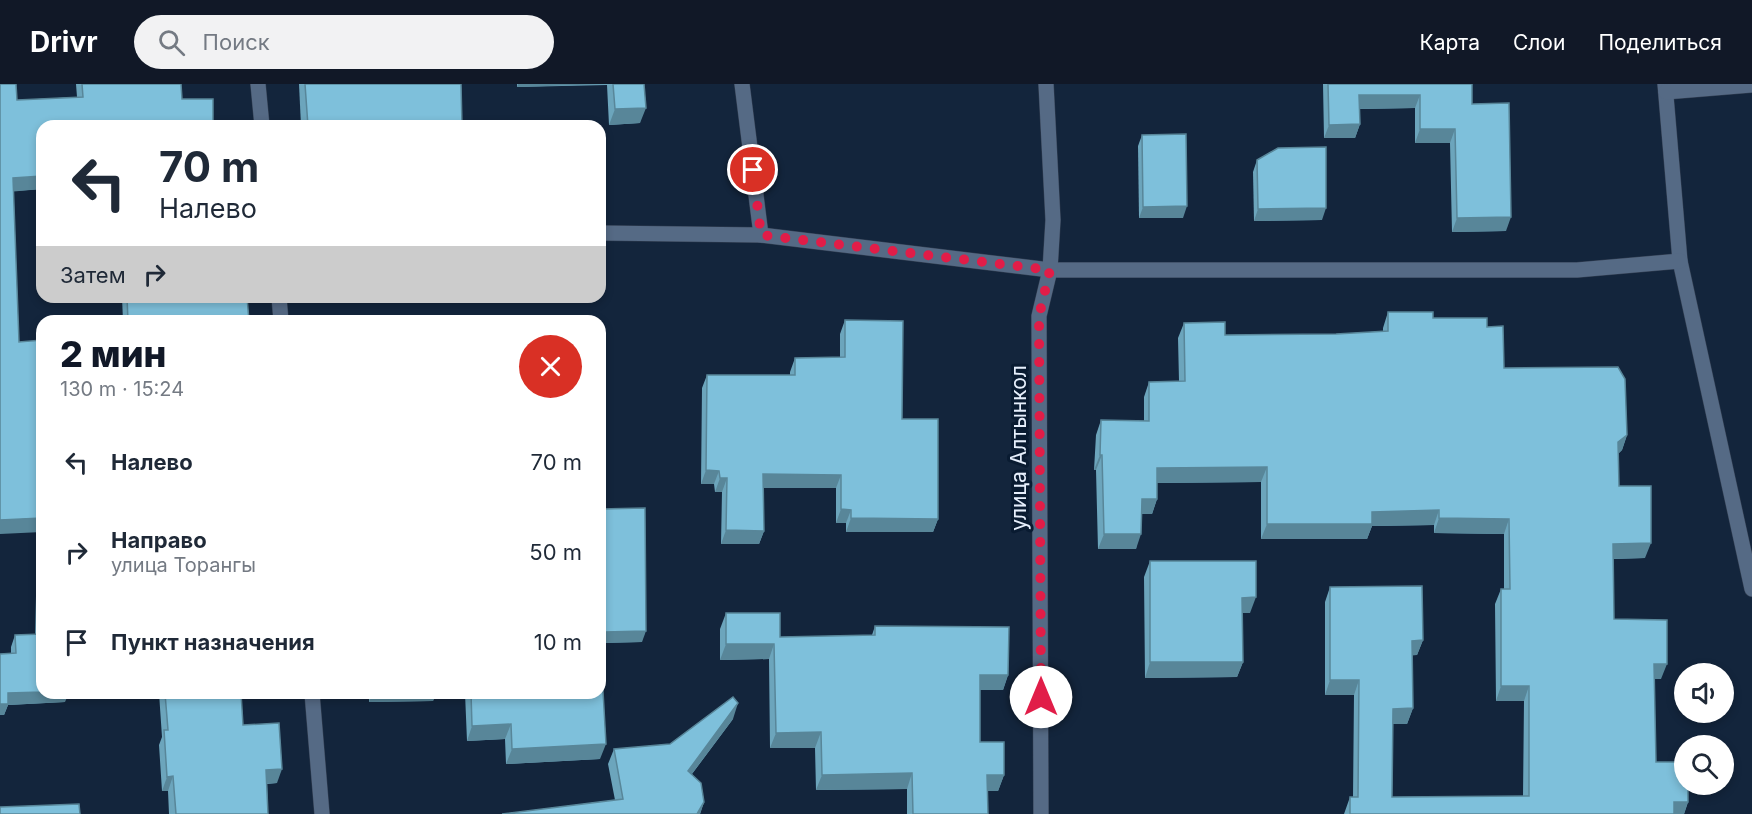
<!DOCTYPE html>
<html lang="ru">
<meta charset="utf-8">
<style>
body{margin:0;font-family:Inter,sans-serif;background:#f2f2f3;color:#1f2937;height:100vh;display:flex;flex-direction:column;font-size:22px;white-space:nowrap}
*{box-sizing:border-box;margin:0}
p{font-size:20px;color:#747a83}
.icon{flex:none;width:33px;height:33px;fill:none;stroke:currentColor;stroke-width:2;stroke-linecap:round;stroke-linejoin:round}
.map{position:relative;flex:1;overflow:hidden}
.sheet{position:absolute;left:36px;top:231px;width:570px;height:384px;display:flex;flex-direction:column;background:#fff;border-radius:18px;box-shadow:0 3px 9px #0003}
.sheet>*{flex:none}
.top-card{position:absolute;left:36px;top:36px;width:570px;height:183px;border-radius:18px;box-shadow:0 3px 9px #0003;background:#fff;color:#1f2937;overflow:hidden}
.buttons{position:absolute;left:1674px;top:579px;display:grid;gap:12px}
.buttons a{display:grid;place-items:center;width:60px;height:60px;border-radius:50%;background:#fff;box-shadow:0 3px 9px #0003;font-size:30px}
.pin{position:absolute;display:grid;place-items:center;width:51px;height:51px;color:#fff;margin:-26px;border:3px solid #fff;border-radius:50%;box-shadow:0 2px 6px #0007}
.me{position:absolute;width:66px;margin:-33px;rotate:0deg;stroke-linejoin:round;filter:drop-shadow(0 0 4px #0008)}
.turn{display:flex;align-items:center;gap:21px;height:126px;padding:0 24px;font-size:27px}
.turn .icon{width:78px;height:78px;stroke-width:2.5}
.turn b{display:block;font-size:42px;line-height:51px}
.then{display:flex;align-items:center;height:57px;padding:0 24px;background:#0003;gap:12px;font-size:22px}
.round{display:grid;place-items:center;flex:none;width:63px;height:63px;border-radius:32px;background:#f2f2f3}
.head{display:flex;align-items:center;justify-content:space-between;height:102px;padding:0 24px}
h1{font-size:36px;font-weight:800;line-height:45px;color:#111827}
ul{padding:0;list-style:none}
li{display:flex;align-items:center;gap:18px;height:90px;padding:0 24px}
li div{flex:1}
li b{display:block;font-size:22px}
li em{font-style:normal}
header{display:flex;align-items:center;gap:36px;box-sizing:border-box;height:84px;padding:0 30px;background:#111827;color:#fff}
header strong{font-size:28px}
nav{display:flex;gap:33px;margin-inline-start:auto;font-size:21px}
.search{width:420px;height:54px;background:#f2f2f3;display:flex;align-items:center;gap:15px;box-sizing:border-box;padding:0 21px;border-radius:33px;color:#747a83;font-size:22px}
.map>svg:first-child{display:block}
</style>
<header>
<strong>Drivr</strong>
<div class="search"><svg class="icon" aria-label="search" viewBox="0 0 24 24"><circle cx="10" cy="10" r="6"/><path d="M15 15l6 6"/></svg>Поиск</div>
<nav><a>Карта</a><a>Слои</a><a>Поделиться</a></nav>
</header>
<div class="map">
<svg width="1752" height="730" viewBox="0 0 1752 730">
<rect width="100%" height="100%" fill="#13253c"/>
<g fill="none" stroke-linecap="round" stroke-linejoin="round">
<defs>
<g id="minor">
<polyline points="258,0 262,42"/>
<polyline points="742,0 761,151"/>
<polyline points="1665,0 1680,177 1752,505"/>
<polyline points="1666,8 1752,1"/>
<polyline points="600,149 761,151 1050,186 1577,186 1680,177"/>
<polyline points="279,213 281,237"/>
<polyline points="312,609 322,730"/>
<polyline points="1041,730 1039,232 1050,186 1053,136 1046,0"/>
</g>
</defs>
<use href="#minor" stroke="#333f52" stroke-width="16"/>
<use href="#minor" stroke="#556a85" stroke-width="15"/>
</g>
<g fill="#6ca5bc">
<polygon points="76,0 181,0 42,105 14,107 17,16 77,13"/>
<polygon points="299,0 461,0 462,42 301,42"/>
<polygon points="517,0 644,0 640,39 609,41 607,1 517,3"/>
<polygon points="1323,0 1472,0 1472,20 1506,147 1452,148 1450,59 1415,59 1415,24 1360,25 1360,40 1355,54 1324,54"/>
<polygon points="1142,51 1183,134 1139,134 1138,62"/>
<polygon points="1257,76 1322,136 1254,137 1253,88"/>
<polygon points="122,213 247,213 249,237 123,237"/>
<polygon points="1388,228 1487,243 1504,284 1627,351 1622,366 1619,369 1619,402 1645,474 1613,475 1614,535 1661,595 1654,595 1656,678 1688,718 1684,730 1344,730 1350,713 1353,713 1354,611 1325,611 1325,518 1330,503 1423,556 1417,571 1412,571 1413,624 1407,640 1393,640 1392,713 1523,712 1524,617 1496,617 1495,520 1501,505 1504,505 1504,450 1434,449 1434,441 1372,442 1367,455 1261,455 1261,398 1157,399 1157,415 1152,430 1142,430 1136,465 1098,465 1096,386 1094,386 1096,351 1101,336 1144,337 1144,313 1149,298 1179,297 1178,254 1184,239 1225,251 1336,250 1383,248 1383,244"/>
<polygon points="845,236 902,335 938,435 933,448 846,448 846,439 836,439 836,404 763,404 764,447 759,460 721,460 722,408 715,408 714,400 701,400 702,304 707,291 790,291 790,288 795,274 840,273 840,250"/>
<polygon points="600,425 642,558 600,559"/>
<polygon points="1150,477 1250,529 1242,529 1243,578 1237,593 1145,594 1144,493"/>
<polygon points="39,501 65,618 8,621 4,631 0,631 0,570 11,569 11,563 15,551 35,551 36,512"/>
<polygon points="726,529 780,553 872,551 875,542 1008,591 1003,606 980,606 980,658 1004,691 998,707 988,707 988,730 907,730 907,705 816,706 815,664 770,664 769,575 720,576 720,545"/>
<polygon points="159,609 241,609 243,641 277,699 267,700 268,730 169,730 168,707 162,707 159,661 162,653"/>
<polygon points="369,609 436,609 433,617 369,618"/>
<polygon points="465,609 600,609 600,675 506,680 505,655 467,657"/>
<polygon points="733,635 692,690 704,718 700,730 502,730 615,716 608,680 614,665 670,660"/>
</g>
<g fill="#588699">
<polygon points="518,0 607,0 517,3"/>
<polygon points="1359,11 1420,11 1415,24 1354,25"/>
<polygon points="646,24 640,39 609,41 615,25"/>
<polygon points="1360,40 1355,54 1324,54 1329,41"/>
<polygon points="1420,45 1455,45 1450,59 1415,59"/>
<polygon points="42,92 42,105 8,108 13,94"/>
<polygon points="1187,122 1183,134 1139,134 1143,123"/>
<polygon points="1326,124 1322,136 1254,137 1258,125"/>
<polygon points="1511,133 1506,147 1452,148 1457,134"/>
<polygon points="1627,351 1622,366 1613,374 1618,358"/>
<polygon points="1100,371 1102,371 1096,386 1094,386"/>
<polygon points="1267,383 1261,398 1152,399 1157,384"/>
<polygon points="706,386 719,387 714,400 701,400"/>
<polygon points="763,390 841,391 836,404 758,404"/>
<polygon points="720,394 727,394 722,408 715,408"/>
<polygon points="1142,415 1157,415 1152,430 1136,430"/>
<polygon points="841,425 851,426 846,439 836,439"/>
<polygon points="1439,426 1434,441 1372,442 1367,455 1261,455 1267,440 1372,428"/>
<polygon points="42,434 42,448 0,450 0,436"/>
<polygon points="851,434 938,435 933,448 846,448"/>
<polygon points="1439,434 1509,435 1504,450 1434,449"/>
<polygon points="726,446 764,447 759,460 721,460"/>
<polygon points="1104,450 1141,450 1136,465 1098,465"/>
<polygon points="1651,459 1645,474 1608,475 1613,460"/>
<polygon points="1256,513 1250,529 1236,529 1242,514"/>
<polygon points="39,541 42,541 42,551 35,551"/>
<polygon points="646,547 642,558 600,559 604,548"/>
<polygon points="1423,556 1417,571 1407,572 1412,557"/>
<polygon points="726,560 774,560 769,575 720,576"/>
<polygon points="1150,578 1243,578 1237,593 1145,594"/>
<polygon points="1654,580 1667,580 1661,595 1649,595"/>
<polygon points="980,591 1008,591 1003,606 975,606"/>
<polygon points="1330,596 1359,596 1354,611 1325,611"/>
<polygon points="1501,602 1529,602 1524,617 1496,617"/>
<polygon points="42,608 42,609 69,609 65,618 8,621 4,631 0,631 0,620 8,609"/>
<polygon points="373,609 436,609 433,617 369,618"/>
<polygon points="738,619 733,635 682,703 688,687"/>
<polygon points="1413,624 1407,640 1388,640 1393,625"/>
<polygon points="511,640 505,655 467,657 472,642"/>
<polygon points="821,648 815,664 770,664 776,649"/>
<polygon points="606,660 600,675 506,680 512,665"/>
<polygon points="282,685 277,699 260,700 266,686"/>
<polygon points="912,689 907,705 816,706 822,691"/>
<polygon points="987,691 1004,691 998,707 982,707"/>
<polygon points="173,692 168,707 162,707 167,693"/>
<polygon points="704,718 700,730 697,730"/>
<polygon points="1674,718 1688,718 1684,730 1669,730"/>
</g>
<g fill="#7ec0db" stroke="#588699" stroke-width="1.5">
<polygon points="0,0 16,0 17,16 83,13 82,0 181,0 182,15 213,15 213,42 42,42 42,92 13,94 19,258 42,256 42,434 0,436"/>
<polygon points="305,0 461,0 462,42 308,42"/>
<polygon points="613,0 644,0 646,24 615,25"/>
<polygon points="1328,0 1472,0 1472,20 1509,19 1511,133 1457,134 1455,45 1420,45 1420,11 1359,11 1360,40 1329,41"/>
<polygon points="1186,50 1187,122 1143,123 1142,51"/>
<polygon points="1326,63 1326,124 1258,125 1257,76 1278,64"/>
<polygon points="127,213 247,213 249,237 128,237"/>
<polygon points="1388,228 1433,228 1433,234 1487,234 1487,243 1503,242 1504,284 1618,283 1625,295 1627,351 1618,358 1619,402 1651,402 1651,459 1613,460 1614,535 1667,536 1667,580 1654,580 1656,678 1684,678 1684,700 1688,700 1688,718 1674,718 1674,730 1350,730 1350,713 1358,713 1359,596 1330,596 1330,503 1422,502 1423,556 1412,557 1413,624 1393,625 1392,713 1529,712 1529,602 1501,602 1501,505 1510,505 1509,435 1439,434 1439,426 1372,428 1372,440 1267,440 1267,383 1157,384 1157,415 1142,415 1141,450 1104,450 1102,371 1100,371 1101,336 1149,337 1149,298 1185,297 1184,239 1225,238 1225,251 1336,250 1388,247"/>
<polygon points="845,236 903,237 902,335 938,335 938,435 851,434 851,426 841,425 841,391 763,390 764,447 726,446 727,394 720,394 719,387 706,386 707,291 795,291 795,274 845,273"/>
<polygon points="645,424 646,547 604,548 603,461 600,461 600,425"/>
<polygon points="1150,477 1256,477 1256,513 1242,514 1243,578 1150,578"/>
<rect x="39" y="501" width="3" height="40"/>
<polygon points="726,529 780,529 780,553 875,551 875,542 1009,543 1008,591 980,591 980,658 1004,658 1004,691 987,691 988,730 913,730 912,689 822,691 821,648 776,649 774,560 726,560"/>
<polygon points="42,550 42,608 8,609 8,620 0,620 0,570 16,569 15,551"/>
<polygon points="600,554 606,660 512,665 511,640 472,642 471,609 600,609"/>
<polygon points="165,609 241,609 243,641 279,639 282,685 266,686 268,730 176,730 173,692 167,693 164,646 168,646"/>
<polygon points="733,613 738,619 688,687 701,699 704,718 698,728 697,730 502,730 623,715 614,665 670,660"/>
<polygon points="79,720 80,730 0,730 0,723"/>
</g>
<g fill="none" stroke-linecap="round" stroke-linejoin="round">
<polyline stroke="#e11d48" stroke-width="10" stroke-dasharray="0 18" points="753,86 761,151 1050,186 1039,232 1041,613"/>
</g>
<g text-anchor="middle" stroke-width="6" stroke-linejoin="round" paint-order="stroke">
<g font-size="21" fill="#e6effc" stroke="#091b31">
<text transform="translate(1019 364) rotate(-90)" y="7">улица Алтынкол</text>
</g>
</g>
</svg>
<div class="buttons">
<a><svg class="icon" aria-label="sound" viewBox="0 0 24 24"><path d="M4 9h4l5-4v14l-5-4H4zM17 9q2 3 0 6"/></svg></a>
<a><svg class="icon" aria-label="search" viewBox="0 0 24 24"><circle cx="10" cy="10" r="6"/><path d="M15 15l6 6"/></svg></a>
</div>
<div class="pin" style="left:753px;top:86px;background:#d93025"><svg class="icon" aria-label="arrive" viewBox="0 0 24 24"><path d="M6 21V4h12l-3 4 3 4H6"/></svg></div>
<svg class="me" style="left:1041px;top:613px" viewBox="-20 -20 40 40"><circle r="19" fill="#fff"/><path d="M0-13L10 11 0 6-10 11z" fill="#e11d48"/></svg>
<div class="top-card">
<div class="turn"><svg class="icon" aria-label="left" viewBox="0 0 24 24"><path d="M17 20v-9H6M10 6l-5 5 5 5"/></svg><div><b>70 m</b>Налево</div></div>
<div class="then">Затем<svg class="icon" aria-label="right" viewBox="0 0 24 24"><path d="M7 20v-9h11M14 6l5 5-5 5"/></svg></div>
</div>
<section class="sheet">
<div class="head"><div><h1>2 мин</h1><p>130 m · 15:24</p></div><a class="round" style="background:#d93025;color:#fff"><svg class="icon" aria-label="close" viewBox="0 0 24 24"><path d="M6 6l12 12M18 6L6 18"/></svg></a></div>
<ul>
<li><svg class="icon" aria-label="left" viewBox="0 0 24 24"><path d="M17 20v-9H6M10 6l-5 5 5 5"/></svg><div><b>Налево</b></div><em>70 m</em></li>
<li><svg class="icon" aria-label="right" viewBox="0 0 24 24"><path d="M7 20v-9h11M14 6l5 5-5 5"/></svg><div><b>Направо</b><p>улица Торангы</p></div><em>50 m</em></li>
<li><svg class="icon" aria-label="arrive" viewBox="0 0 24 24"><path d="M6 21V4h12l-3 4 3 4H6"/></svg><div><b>Пункт назначения</b></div><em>10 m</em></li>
</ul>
</section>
</div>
